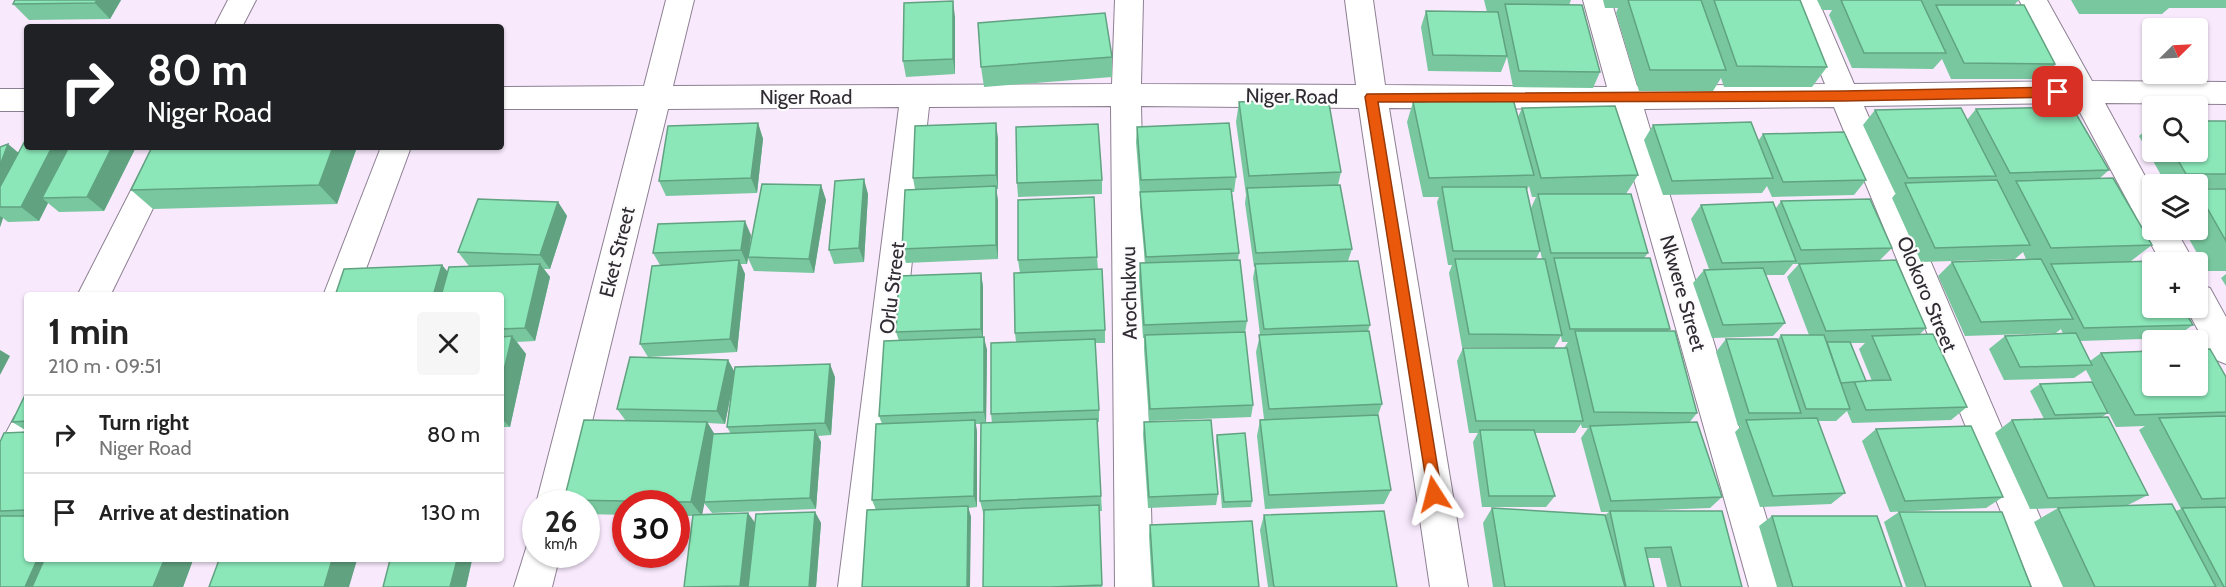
<!DOCTYPE html>
<meta charset="utf-8">
<style>
body{margin:0;font-family:Cabin,sans-serif;background:#f6f6f6;color:#222;height:100vh;display:flex;flex-direction:column;font-size:22px;white-space:nowrap}
*{box-sizing:border-box;margin:0}
p{font-size:20px;color:#767676}
.icon{flex:none;width:33px;height:33px;fill:none;stroke:currentColor;stroke-width:2;stroke-linecap:round;stroke-linejoin:round}
.map{position:relative;flex:1;overflow:hidden}
.drawer{position:absolute;left:24px;top:292px;width:480px;height:270px;display:flex;flex-direction:column;background:#fff;border-radius:6px;box-shadow:0 2px 4px #0004}
.drawer>*{flex:none}
.banner{position:absolute;left:24px;top:24px;width:480px;height:126px;border-radius:6px;box-shadow:0 2px 4px #0004;background:#202124;color:#fff;overflow:hidden}
.needle{width:39px;rotate:66deg}
.tools{position:absolute;left:2142px;top:18px;display:grid;gap:12px}
.tools a{display:grid;place-items:center;width:66px;height:66px;border-radius:6px;background:#fff;box-shadow:0 2px 4px #0004;font-size:30px}
.speed{position:absolute;left:522px;top:490px;display:flex;gap:12px;font-size:30px;font-weight:700;text-align:center}
.speed>*{display:grid;place-content:center;width:78px;height:78px;border-radius:50%;background:#fff;box-shadow:0 2px 4px #0004;line-height:1}
.speed small{font-size:15px;font-weight:400}
.speed .limit{border:9px solid #d22;background:#fff;color:#111}
.pin{position:absolute;display:grid;place-items:center;width:51px;height:51px;color:#fff;margin:-26px;border-radius:12px;box-shadow:0 3px 9px #0006}
.me{position:absolute;width:66px;margin:-33px;rotate:351deg;stroke-linejoin:round;filter:drop-shadow(0 0 4px #0008)}
.turn{display:flex;align-items:center;gap:21px;height:126px;padding:0 24px;font-size:27px}
.turn .icon{width:78px;height:78px;stroke-width:2.5}
.turn b{display:block;font-size:42px;line-height:51px}
.round{display:grid;place-items:center;flex:none;width:63px;height:63px;border-radius:6px;background:#f6f6f6}
.headline{display:flex;align-items:center;justify-content:space-between;height:102px;padding:0 24px}
h1{font-size:36px;font-weight:700;line-height:45px}
ul{padding:0;list-style:none}
li{display:flex;align-items:center;gap:18px;height:78px;padding:0 24px;border-top:2px solid #e0e0e0}
li div{flex:1}
li b{display:block;font-size:22px}
li em{font-style:normal}
.map>svg:first-child{display:block}
</style>
<div class="map">
<svg width="2226" height="587" viewBox="0 0 2226 587">
<rect width="100%" height="100%" fill="#f8e9fd"/>
<g fill="none" stroke-linecap="round" stroke-linejoin="round">
<defs>
<g id="minor">
<polygon points="228,0 256,0 242,27 214,27"/>
<polygon points="666,0 694,0 673,86 1112,84 1115,0 1143,0 1141,84 1356,85 1345,0 1373,0 1385,85 1607,87 1583,0 1611,0 1637,86 1825,84 1790,0 1818,0 1854,84 2063,81 2019,0 2047,0 2092,81 2226,82 2226,104 2105,103 2152,189 2152,230 2176,230 2194,262 2161,262 2143,230 2144,227 2141,226 2075,103 1864,106 2070,587 2032,587 1834,107 1644,109 1787,587 1749,587 1614,109 1389,108 1468,587 1430,587 1359,108 1141,106 1153,587 1115,587 1111,106 929,107 876,587 838,587 899,107 668,109 572,504 536,504 638,109 501,109 501,87 644,86"/>
<rect x="0" y="89" width="27" height="22"/>
<polygon points="153,147 183,147 110,296 77,296"/>
<polygon points="381,147 411,147 356,296 323,296"/>
<polygon points="2198,284 2210,288 2226,317 2226,364 2214,359 2186,308 2198,308"/>
<polygon points="27,411 27,463 13,492 0,497 0,444 15,416"/>
<polygon points="536,539 536,555 560,555 552,587 514,587 528,542"/>
</g>
</defs>
<use href="#minor" stroke="#8d8092" stroke-width="2"/>
<use href="#minor" fill="#fff" fill-rule="evenodd"/>
</g>
<g fill="#78c79e" fill-rule="evenodd">
<polygon points="15,0 121,0 110,19 29,20 13,4"/>
<polygon points="1484,0 1571,0 1569,5 1600,72 1593,88 1513,87 1507,57 1501,72 1428,71 1421,27 1426,11 1487,12"/>
<polygon points="1603,0 1800,0 1827,67 1812,87 1724,87 1721,78 1713,91 1639,91 1616,13 1618,8 1605,8"/>
<polygon points="1817,0 2019,0 2014,5 2055,64 2040,79 1951,79 1942,59 1933,69 1852,68 1829,15 1832,10 1822,10"/>
<polygon points="2071,0 2226,0 2226,8 2169,8 2162,14 2079,14"/>
<polygon points="955,17 955,74 906,77 903,61"/>
<polygon points="1112,57 1112,77 984,87 981,67"/>
<polygon points="1239,102 1341,172 1338,185 1352,249 1348,261 1370,325 1368,331 1382,404 1378,415 1391,490 1384,504 1265,509 1257,436 1260,420 1264,419 1256,352 1260,335 1253,278 1255,267 1254,267 1245,203 1246,195 1236,122"/>
<path d="M1413 102 1518 117 1522 108 1638 175 1626 194 1648 253 1644 258 1670 329 1668 331 1697 413 1689 423 1722 497 1710 508 1632 511 1742 587H1667L1660 558H1648L1654 587H1493L1483 523 1492 508 1605 515 1609 512H1601L1581 438 1588 428H1582L1581 424 1575 433H1535L1555 496 1546 507H1482L1473 442 1478 433H1469L1457 361 1463 348H1564L1568 342H1562L1561 336 1554 348 1462 347 1449 273 1452 265H1448L1437 202 1439 197H1423L1407 122ZM1529 186 1532 197H1536L1531 208 1527 190ZM1538 240 1542 259H1536L1540 251Z"/>
<polygon points="1976,109 2109,170 2100,178 2152,245 2131,261 2193,325 2174,338 2080,341 2090,361 2101,353 2226,377 2226,587 2063,587 2034,522 2058,508 2030,509 1995,433 2012,420 2044,419 2030,391 2040,384 2108,413 2102,417 2148,495 2128,505 2176,511 2181,509 2139,430 2145,426 2116,427 2086,370 2074,378 2004,380 1989,349 2005,336 2063,334 2061,329 2056,333 1965,336 1938,276 1952,262 2026,259 2023,252 2015,259 1921,262 1892,198 1896,193 1895,193 1863,125 1875,110 1967,120"/>
<polygon points="2226,121 2226,189 2198,188 2198,184 2166,184 2139,136 2152,124 2152,152 2198,152"/>
<polygon points="758,123 763,139 757,193 666,196 659,181"/>
<polygon points="1653,125 1758,141 1763,134 1866,180 1854,195 1772,197 1767,186 1762,193 1663,195 1644,140"/>
<polygon points="1137,127 1236,177 1234,192 1232,192 1239,253 1238,260 1247,321 1245,333 1253,405 1251,417 1149,421 1144,349 1144,338 1143,338 1139,277 1140,263 1145,263 1140,207 1140,193 1136,142"/>
<polygon points="998,138 998,189 996,189 998,201 998,259 906,263 902,249 915,189 913,178"/>
<polygon points="0,147 19,153 27,147 136,147 104,211 59,212 48,203 39,221 8,222 3,218 0,227"/>
<polygon points="357,147 337,204 153,209 131,190"/>
<polygon points="1102,180 1102,194 1018,197 1017,183"/>
<polygon points="821,185 826,200 814,273 754,271 748,258 747,264 740,264 745,274 737,352 648,357 640,344 660,265 653,253 751,235 749,252"/>
<polygon points="2198,189 2226,189 2226,271 2207,271 2184,230 2198,230"/>
<polygon points="868,194 864,262 834,264 829,250"/>
<path d="M1781 201 1892 248 1879 261 1926 328 1920 334 1967 407 1951 420 1852 423 1847 411 1836 421H1818L1845 493 1831 504 1760 507 1735 432 1741 426H1738L1716 352 1726 339 1777 340 1781 335H1809L1787 277 1799 264H1793L1784 275H1766L1785 323 1773 336 1712 338 1693 283 1704 270 1709 269 1691 219 1701 205 1776 208ZM1851 343H1865L1859 349 1872 381H1866Z"/>
<polygon points="558,202 567,216 550,269 544,269 550,277 535,341 517,342 526,354 510,427 501,427 501,296 335,296 442,265 448,272 469,266 458,252"/>
<polygon points="1097,257 1098,270 1105,330 1105,343 1095,343 1099,410 1099,422 1097,422 1101,496 1102,511 1099,511 1102,587 983,587 984,516 980,501 981,424 976,424 977,432 977,507 968,508 971,517 876,510 872,500 882,424 879,416 899,341 896,332 981,273 983,287 983,337 987,350 986,423 992,423 991,414 1016,342 1015,333 1020,273 1018,260"/>
<polygon points="2226,274 2226,286 2221,278"/>
<path d="M728 360 734 371 835 377 831 435 818 436 821 442 816 509 712 513 704 503 702 514 748 513 755 523 815 512 821 523 816 587H684L693 516H676V504H626V515L586 514V504H568L564 500 626 421 617 409ZM733 383 727 427 731 434H714L708 423 725 424Z"/>
<polygon points="27,391 27,431 12,422"/>
<polygon points="1144,422 1218,494 1216,505 1148,508 1143,434"/>
<polygon points="1876,429 2003,497 1986,508 1890,512 1862,441"/>
<polygon points="27,432 27,560 193,560 183,587 0,587 0,442"/>
<polygon points="1217,435 1252,501 1251,507 1222,508 1216,441"/>
<polygon points="1899,512 2031,587 1906,587 1884,522"/>
<polygon points="1264,515 1397,587 1268,587 1260,530"/>
<polygon points="1772,516 1902,587 1777,587 1759,526"/>
<polygon points="1150,525 1259,587 1152,587 1149,536"/>
<polygon points="366,560 472,560 466,587 383,587 390,562 370,562"/>
</g>
<g fill="#61a281">
<polygon points="97,0 121,0 110,19 95,3"/>
<polygon points="953,1 955,17 955,74 953,59"/>
<polygon points="758,123 763,139 757,193 751,178"/>
<polygon points="996,123 998,138 998,189 996,175"/>
<polygon points="8,144 26,159 0,207 0,165"/>
<polygon points="52,147 71,147 42,198 48,203 39,221 21,207"/>
<polygon points="112,147 136,147 104,211 87,197"/>
<polygon points="333,147 357,147 337,204 319,185"/>
<polygon points="864,179 868,194 864,262 859,248"/>
<polygon points="821,185 826,200 814,273 809,259"/>
<polygon points="996,186 998,201 998,259 996,245"/>
<polygon points="558,202 567,216 550,269 540,255"/>
<polygon points="0,216 3,218 0,227"/>
<polygon points="745,221 751,235 747,264 741,250"/>
<polygon points="739,260 745,274 737,352 730,339"/>
<polygon points="540,264 550,277 535,341 525,328"/>
<polygon points="442,265 453,279 449,296 433,296"/>
<polygon points="981,273 983,287 983,342 981,329"/>
<polygon points="512,336 526,354 510,427 501,418 501,383"/>
<polygon points="984,337 987,350 986,424 984,412"/>
<polygon points="0,350 10,356 0,375"/>
<polygon points="728,360 735,373 725,424 717,411"/>
<polygon points="830,364 835,377 831,435 825,423"/>
<polygon points="975,420 977,432 977,507 974,496"/>
<polygon points="707,422 717,438 702,516 691,502"/>
<polygon points="815,430 821,442 816,509 810,498"/>
<polygon points="968,506 971,517 970,587 967,587"/>
<polygon points="815,512 821,523 816,587 809,587"/>
<polygon points="748,513 755,523 748,587 740,587"/>
<polygon points="37,560 70,560 59,587 25,587"/>
<polygon points="164,560 193,560 183,587 153,587"/>
<polygon points="332,560 357,560 349,587 324,587"/>
<polygon points="457,560 472,560 466,587 450,587"/>
</g>
<g fill="#8be7b8" stroke="#61a281" stroke-width="1.5">
<polygon points="15,0 97,0 95,3 13,4"/>
<polygon points="1628,0 1701,0 1726,70 1650,70"/>
<polygon points="1714,0 1800,0 1827,67 1737,66"/>
<polygon points="1841,0 1921,0 1946,53 1864,53"/>
<polygon points="953,1 953,59 903,61 904,3"/>
<polygon points="1505,4 1582,5 1600,72 1519,71"/>
<polygon points="1936,5 2024,5 2055,64 1964,63"/>
<polygon points="1426,11 1498,12 1507,56 1433,55"/>
<polygon points="1105,13 1112,57 981,67 978,23"/>
<polygon points="1328,98 1341,172 1249,176 1239,102"/>
<polygon points="1513,99 1534,175 1429,178 1413,102"/>
<polygon points="1615,106 1638,175 1541,178 1522,108"/>
<polygon points="2072,107 2109,170 2010,173 1976,109"/>
<polygon points="1961,108 1996,176 1908,178 1875,110"/>
<polygon points="2198,121 2226,121 2226,174 2186,174 2173,152 2198,152"/>
<polygon points="1751,122 1773,178 1672,181 1653,125"/>
<polygon points="758,123 751,178 659,181 668,126"/>
<polygon points="996,123 996,175 913,178 915,126"/>
<polygon points="1229,123 1236,177 1141,180 1137,127"/>
<polygon points="1098,124 1102,180 1017,183 1016,127"/>
<polygon points="1844,132 1866,180 1783,182 1763,134"/>
<polygon points="27,137 27,147 52,147 21,207 0,207 0,187"/>
<polygon points="8,144 0,165 0,147"/>
<polygon points="69,147 112,147 87,197 42,198"/>
<polygon points="152,147 333,147 319,185 131,190"/>
<polygon points="2113,178 2152,245 2051,248 2016,181"/>
<polygon points="864,179 859,248 829,250 835,181"/>
<polygon points="1997,180 2030,245 1935,248 1905,183"/>
<polygon points="762,184 821,185 809,259 748,257"/>
<polygon points="1340,185 1352,249 1256,253 1247,188"/>
<polygon points="996,186 996,245 902,249 905,190"/>
<polygon points="1442,187 1526,187 1540,251 1453,251"/>
<polygon points="1231,189 1239,253 1146,257 1140,192"/>
<polygon points="2198,189 2226,189 2226,241 2198,192"/>
<polygon points="1538,194 1631,194 1648,253 1551,253"/>
<polygon points="1094,197 1097,257 1018,260 1018,200"/>
<polygon points="478,199 558,202 540,255 458,252"/>
<polygon points="1870,199 1892,248 1801,250 1781,201"/>
<polygon points="1773,202 1796,261 1722,263 1701,205"/>
<polygon points="745,221 741,250 653,253 658,224"/>
<polygon points="1554,258 1650,258 1670,329 1570,329"/>
<polygon points="1455,259 1545,259 1562,335 1469,334"/>
<polygon points="2041,259 2073,319 1981,322 1952,262"/>
<polygon points="739,260 730,339 640,344 652,266"/>
<polygon points="1240,260 1247,321 1144,325 1140,263"/>
<polygon points="1896,260 1926,328 1826,331 1799,264"/>
<polygon points="1358,261 1370,325 1264,329 1255,264"/>
<polygon points="2155,261 2156,262 2152,262 2152,308 2183,308 2193,325 2084,328 2051,264"/>
<polygon points="540,264 525,328 501,329 501,296 441,296 449,267"/>
<polygon points="442,265 433,296 335,296 344,269"/>
<polygon points="1763,268 1785,323 1723,325 1704,270"/>
<polygon points="1102,269 1105,330 1015,333 1014,273"/>
<polygon points="981,273 981,329 896,332 899,276"/>
<polygon points="1369,331 1382,404 1269,409 1259,335"/>
<polygon points="1575,331 1675,331 1697,413 1594,412"/>
<polygon points="1245,332 1253,405 1150,409 1145,335"/>
<polygon points="2076,333 2092,365 2020,367 2005,336"/>
<polygon points="1933,334 1967,407 1866,410 1854,381 1891,380 1872,336"/>
<polygon points="1781,335 1824,335 1850,409 1806,409"/>
<polygon points="512,336 501,383 501,337"/>
<polygon points="984,337 984,412 879,416 884,341"/>
<polygon points="1095,339 1099,410 991,414 991,343"/>
<polygon points="1726,339 1777,339 1801,413 1749,413"/>
<polygon points="1827,342 1850,342 1866,381 1841,383"/>
<polygon points="1463,348 1567,348 1583,421 1476,421"/>
<polygon points="2210,349 2226,377 2226,412 2135,415 2101,353 2152,351 2152,386 2198,386 2198,350"/>
<polygon points="630,357 728,360 717,411 617,409"/>
<polygon points="830,364 825,423 727,427 735,367"/>
<polygon points="2092,382 2108,413 2055,415 2040,384"/>
<polygon points="27,391 27,421 12,422"/>
<polygon points="1378,415 1391,490 1269,495 1260,420"/>
<polygon points="2226,416 2226,498 2202,499 2159,418"/>
<polygon points="2108,417 2148,495 2048,498 2012,420"/>
<polygon points="1817,418 1845,493 1773,496 1746,420"/>
<polygon points="1097,419 1101,496 980,501 981,423"/>
<polygon points="584,420 707,422 691,502 564,500"/>
<polygon points="975,420 974,496 872,500 876,424"/>
<polygon points="1211,420 1218,494 1149,497 1144,422"/>
<polygon points="1697,422 1722,497 1611,501 1590,426"/>
<polygon points="1971,426 2003,497 1905,501 1876,429"/>
<polygon points="815,430 810,498 704,502 713,434"/>
<polygon points="1480,430 1534,430 1555,496 1489,496"/>
<polygon points="27,432 27,510 0,511 0,442 4,433"/>
<polygon points="1245,433 1252,501 1224,502 1217,435"/>
<polygon points="2172,504 2216,587 2095,587 2058,508"/>
<polygon points="1099,505 1102,585 1051,587 983,587 984,510"/>
<polygon points="968,506 967,587 862,587 867,510"/>
<polygon points="2226,507 2226,587 2224,587 2182,508"/>
<polygon points="1492,508 1605,515 1625,587 1505,587"/>
<polygon points="1384,511 1397,587 1274,587 1264,515"/>
<polygon points="1610,511 1722,511 1742,587 1681,587 1671,547 1645,548 1654,587 1626,587"/>
<polygon points="815,512 809,587 748,587 756,514"/>
<polygon points="1899,512 2002,512 2031,587 1926,587"/>
<polygon points="748,513 740,586 684,587 693,515"/>
<polygon points="0,516 27,516 27,560 37,560 25,587 0,587"/>
<polygon points="1772,516 1877,516 1902,587 1793,587"/>
<polygon points="1252,521 1259,587 1154,587 1150,525"/>
<polygon points="44,560 164,560 153,587 32,587"/>
<polygon points="219,560 332,560 324,587 209,587"/>
<polygon points="390,560 457,560 450,587 383,587"/>
</g>
<polygon fill="#ea580c" stroke="#983908" stroke-width="1.5" points="2058,87 2065,92 2058,97 1843,101 1378,102 1442,494 1440,499 1434,501 1429,499 1365,97 1367,94 1843,91"/>
<g text-anchor="middle" stroke-width="4.5" stroke-linejoin="round" paint-order="stroke">
<g font-size="20" fill="#302a32" stroke="#fcfcfc">
<text transform="translate(1292 96) rotate(1)" y="7">Niger Road</text>
<text x="806" y="104">Niger Road</text>
<text transform="translate(617 252) rotate(-76)" y="7">Eket Street</text>
<text transform="translate(892 288) rotate(-83)" y="7">Orlu Street</text>
<text transform="translate(1129 293) rotate(-91)" y="7">Arochukwu</text>
<text transform="translate(1683 293) rotate(74)" y="7">Nkwere Street</text>
<text transform="translate(1927 294) rotate(67)" y="7">Olokoro Street</text>
</g>
</g>
</svg>
<div class="tools">
<a><svg class="needle" viewBox="-14 -14 28 28"><path d="M0-13l5 13h-10z" fill="#e53935"/><path d="M0 13l5-13h-10z" fill="#767676"/></svg></a>
<a><svg class="icon" aria-label="search" viewBox="0 0 24 24"><circle cx="10" cy="10" r="6"/><path d="M15 15l6 6"/></svg></a>
<a><svg class="icon" aria-label="layers" viewBox="0 0 24 24"><path d="M12 4l9 5-9 5-9-5zM3 14l9 5 9-5"/></svg></a>
<a>+</a>
<a>−</a>
</div>
<div class="speed"><div>26<small>km/h</small></div><div class="limit">30</div></div>
<div class="pin" style="left:2058px;top:92px;background:#d93025"><svg class="icon" aria-label="arrive" viewBox="0 0 24 24"><path d="M6 21V4h12l-3 4 3 4H6"/></svg></div>
<svg class="me" style="left:1434px;top:494px" viewBox="-20 -20 40 40"><path d="M0-17L14 15 0 8-14 15z" fill="#ea580c" stroke="#fff" stroke-width="4"/></svg>
<div class="banner">
<div class="turn"><svg class="icon" aria-label="right" viewBox="0 0 24 24"><path d="M7 20v-9h11M14 6l5 5-5 5"/></svg><div><b>80 m</b>Niger Road</div></div>
</div>
<section class="drawer">
<div class="headline"><div><h1>1 min</h1><p>210 m · 09:51</p></div><a class="round"><svg class="icon" aria-label="close" viewBox="0 0 24 24"><path d="M6 6l12 12M18 6L6 18"/></svg></a></div>
<ul>
<li><svg class="icon" aria-label="right" viewBox="0 0 24 24"><path d="M7 20v-9h11M14 6l5 5-5 5"/></svg><div><b>Turn right</b><p>Niger Road</p></div><em>80 m</em></li>
<li><svg class="icon" aria-label="arrive" viewBox="0 0 24 24"><path d="M6 21V4h12l-3 4 3 4H6"/></svg><div><b>Arrive at destination</b></div><em>130 m</em></li>
</ul>
</section>
</div>
